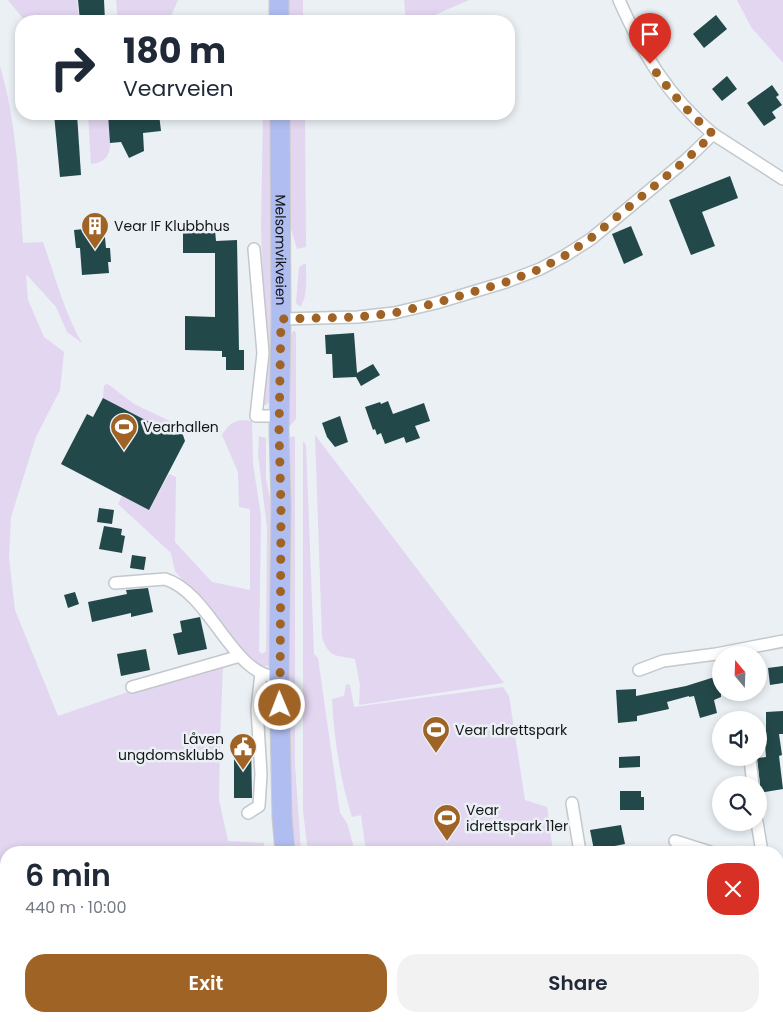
<!DOCTYPE html>
<meta charset="utf-8">
<style>
body{margin:0;font-family:Poppins,sans-serif;background:#f2f2f3;color:#1f2937;height:100vh;display:flex;flex-direction:column;font-size:19px;white-space:nowrap}
*{box-sizing:border-box;margin:0}
p{font-size:16px;color:#747a83}
.icon{flex:none;width:28px;height:28px;fill:none;stroke:currentColor;stroke-width:2;stroke-linecap:round;stroke-linejoin:round}
.map{position:relative;flex:1;overflow:hidden}
.side{position:absolute;left:0px;top:846px;width:784px;height:176px;display:flex;flex-direction:column;background:#fff;border-radius:20px 20px 0 0;box-shadow:0 2px 8px #0003}
.side>*{flex:none}
.banner{position:absolute;left:15px;top:15px;width:500px;height:105px;border-radius:20px;box-shadow:0 2px 8px #0003;background:#fff;color:#1f2937;overflow:hidden}
.needle{width:32px;rotate:341deg}
.tools{position:absolute;left:712px;top:646px;display:grid;gap:10px}
.tools a{display:grid;place-items:center;width:55px;height:55px;border-radius:50%;background:#fff;box-shadow:0 2px 8px #0003;font-size:25px}
.pin{position:absolute;display:grid;place-items:center;width:42px;height:42px;color:#fff;margin:-51px -21px;border-radius:50% 50% 50% 0;rotate:-45deg;box-shadow:0 0 5px #0007}
.pin .icon{rotate:45deg}
.me{position:absolute;width:55px;margin:-28px;rotate:359deg;stroke-linejoin:round;filter:drop-shadow(0 0 4px #0008)}
.turn{display:flex;align-items:center;gap:18px;height:105px;padding:0 25px;font-size:22px}
.turn .icon{width:65px;height:65px;stroke-width:2.5}
.turn b{display:block;font-size:35px;line-height:42px}
.round{display:grid;place-items:center;flex:none;width:52px;height:52px;border-radius:20px;background:#f2f2f3}
.head{display:flex;align-items:center;justify-content:space-between;height:85px;padding:0 25px}
h1{font-size:30px;font-weight:600;line-height:38px}
.primary-button{display:flex;gap:10px;margin-top:auto;padding:10px 25px}
.primary-button a{flex:1;height:58px;border-radius:20px;background:#a06326;color:#fff;font-size:20px;font-weight:600;line-height:58px;text-align:center}
.primary-button a+a{background:#f2f2f3;color:#1f2937}
.map>svg:first-child{display:block}
</style>
<div class="map">
<svg width="783" height="1022" viewBox="0 0 783 1022">
<rect width="100%" height="100%" fill="#eaf0f4"/>
<g fill="#e2d6f0">
<polygon points="8,0 77,0 79,21 25,21"/>
<polygon points="116,0 178,0 169,21 118,21"/>
<rect x="288" y="0" width="15" height="21"/>
<polygon points="404,0 469,0 421,21 406,21"/>
<polygon points="737,0 783,0 783,63 751,27"/>
<path d="M0 66C17 125 19 183 23 243L43 242C55 276 64 312 82 343L67 332 56 307 26 274 28 300 44 337 64 352 60 390 36 437 11 517 9 558 15 610 58 716 151 684 223 667 220 737 219 800 228 841 264 843 265 852H6V1016H268L271 1022H0Z"/>
<path d="M88 114H108C109 132 119 162 91 164Z"/>
<polygon points="263,114 271,114 272,399 266,405 263,405 262,400 265,338 261,227"/>
<polygon points="288,114 305,114 306,247 297,249 288,218"/>
<path d="M304 264H306C306 277 308 297 300 307L296 303 299 267Z"/>
<polygon points="293,331 295,331 296,334 296,419 290,426 288,426 289,340"/>
<polygon points="106,384 109,385 134,404 176,424 174,435 103,398 104,386"/>
<path d="M243 420 252 421 253 464 261 516 259 651 262 654 266 651 267 528 258 454 259 436 266 438V479L271 503 272 665 260 667 254 665 175 571 171 553 118 504 122 496 149 510 169 474 176 477 175 542 212 582 250 590V509L239 507 238 472 222 435C228 426 232 421 243 420Z"/>
<path d="M315 435 504 683 359 705 360 685 355 659C335 655 329 658 322 637Z"/>
<path d="M293 436 295 437V765L301 852H293C282 715 288 576 288 439Z"/>
<polygon points="303,441 306,445 314,654 318,658 340,813 347,823 355,852 308,852 303,811"/>
<path d="M346 684 350 685 354 707 503 687 509 696 525 800 547 807 553 852H366L361 815 352 817C340 779 334 738 332 699L344 696Z"/>
<polygon points="387,1016 572,1016 565,1022 387,1022"/>
</g>
<g fill="#23484a">
<polygon points="78,0 104,0 105,21 80,21"/>
<polygon points="716,15 727,29 704,48 693,34"/>
<polygon points="727,76 737,89 722,101 712,89"/>
<polygon points="772,85 779,95 776,97 782,105 772,112 776,118 764,126 747,103"/>
<polygon points="54,114 77,114 81,175 60,177"/>
<polygon points="108,114 159,114 161,131 143,133 144,151 129,158 121,142 110,143"/>
<polygon points="730,176 738,198 702,212 715,246 691,255 669,200"/>
<polygon points="631,226 643,255 624,264 612,234"/>
<polygon points="104,227 106,248 110,248 111,262 108,262 109,273 82,275 80,248 76,248 74,230"/>
<polygon points="185,230 215,230 216,241 237,240 239,350 244,350 244,370 226,370 226,357 222,357 222,351 185,350 185,316 215,317 215,253 183,253 183,233 185,233"/>
<polygon points="354,333 357,373 373,364 380,375 361,386 356,377 333,378 332,354 326,354 325,335"/>
<polygon points="103,398 174,435 182,432 185,441 149,510 61,464 87,414 93,417"/>
<polygon points="388,401 393,414 424,403 430,421 415,426 420,438 406,443 404,437 385,444 381,433 377,435 375,429 373,430 365,407 380,402 381,404"/>
<polygon points="340,416 348,442 335,447 327,437 322,423"/>
<polygon points="99,508 114,510 112,524 97,522"/>
<polygon points="104,526 122,529 121,535 125,536 122,553 99,549"/>
<polygon points="132,555 146,557 144,570 130,568"/>
<polygon points="148,588 153,612 131,617 131,613 92,622 88,602 127,594 126,590"/>
<polygon points="75,592 79,604 68,608 64,595"/>
<polygon points="200,617 207,649 178,655 173,634 182,632 180,621"/>
<polygon points="146,649 150,670 121,676 117,654"/>
<polygon points="783,666 783,683 770,685 768,668"/>
<polygon points="721,675 721,697 714,700 717,713 700,718 694,696 689,697 689,696 667,702 669,709 637,716 637,721 618,723 616,690 636,689 636,696 686,686"/>
<polygon points="783,711 783,734 779,734 782,755 779,756 783,789 759,793 760,784 757,758 766,757 764,731 766,731 766,712"/>
<polygon points="234,741 251,741 252,798 234,798"/>
<polygon points="640,756 640,767 619,768 619,757"/>
<polygon points="620,791 641,791 641,797 644,797 644,810 620,810"/>
<polygon points="621,825 625,844 594,850 590,830"/>
</g>
<g fill="none" stroke-linecap="round" stroke-linejoin="round">
<defs>
<g id="street">
<path d="M619 0C643 54 667 95 713 134"/>
<polyline points="254,249 263,353 256,416 279,416"/>
<polyline points="281,319 358,317 394,313 436,303 506,282 540,269 566,255 591,239 686,160 713,134 783,179"/>
<path d="M115 583 165 579C211 593 233 678 279 677"/>
<polyline points="639,670 663,661 716,654 783,641"/>
<polyline points="132,687 240,656"/>
<polyline points="750,760 753,785"/>
<polyline points="572,803 580,852"/>
<polyline points="248,813 259,806 261,774 257,709 261,673"/>
<polyline points="757,822 762,852"/>
<polyline points="675,841 710,852"/>
<polyline points="778,905 783,912"/>
<polyline points="315,1016 330,1022"/>
<polyline points="613,1016 614,1022"/>
</g>
<g id="primary">
<polyline points="279,0 279,21"/>
<path id="s1" d="M280 114 281 319 279 431 281 506 279 677 282 817 285 852"/>
<polyline points="296,1022 297,1016"/>
</g>
</defs>
<use href="#street" stroke="#c2c8cc" stroke-width="14"/>
<use href="#primary" stroke="#cbcccc" stroke-width="21"/>
<use href="#street" stroke="#fff" stroke-width="11"/>
<use href="#primary" stroke="#afbdf1" stroke-width="19"/>
</g>
<g fill="none" stroke-linecap="round" stroke-linejoin="round">
<path stroke="#a06326" stroke-width="9" stroke-dasharray="0 16.2" d="M280 705 281 506 279 431 281 319 358 317 394 313 436 303 506 282 540 269 566 255 591 238 686 160 713 134C688 113 669 90 650 64"/>
</g>
<defs>
<symbol id="building-pin" viewBox="-11 -11 22 30"><path d="M0 17L-7.5 6A9.5 9.5 0 1 1 7.5 6Z" fill="#a06326" stroke="#eaf0f4"/><path d="M-4-6H4V6H1V3H-1V6H-4ZM-2.5-4.3h1.7v1.8h-1.7ZM.8-4.3h1.7v1.8H.8ZM-2.5-1h1.7V.8h-1.7ZM.8-1h1.7V.8H.8Z" fill="#fff"/></symbol>
<symbol id="stadium-pin" viewBox="-11 -11 22 30"><path d="M0 17L-7.5 6A9.5 9.5 0 1 1 7.5 6Z" fill="#a06326" stroke="#eaf0f4"/><path d="M0-5a6.5 5 0 1 0 0 10a6.5 5 0 1 0 0-10ZM-3.5-1.8h7v3.6h-7Z" fill="#fff"/></symbol>
<symbol id="civic-pin" viewBox="-11 -11 22 30"><path d="M0 17L-7.5 6A9.5 9.5 0 1 1 7.5 6Z" fill="#a06326" stroke="#eaf0f4"/><path d="M-.6-6.5H3V-4.5H.6V-3L4-1V1h2V6H-6V1h2V-1L-.6-3ZM-1.2 2.5V6h2.4V2.5Z" fill="#fff"/></symbol>
</defs>
<g fill-rule="evenodd">
<use href="#building-pin" x="79" y="210" width="32" height="43"/>
<use href="#stadium-pin" x="108" y="411" width="32" height="43"/>
<use href="#stadium-pin" x="420" y="714" width="32" height="43"/>
<use href="#civic-pin" x="227" y="731" width="32" height="43"/>
<use href="#stadium-pin" x="431" y="802" width="32" height="43"/>
</g>
<g text-anchor="middle" stroke-width="5" stroke-linejoin="round" paint-order="stroke">
<g font-size="14" fill="#131517" stroke="#eaf0f4" text-anchor="start">
<text x="114" y="231">Vear IF Klubbhus</text>
<text x="143" y="432">Vearhallen</text>
<text x="455" y="735">Vear Idrettspark</text>
<text x="224" y="744" text-anchor="end">Låven<tspan x="224" dy="16">ungdomsklubb</tspan></text>
<text x="466" y="815">Vear<tspan x="466" dy="16">idrettspark 11er</tspan></text>
</g>
<g font-size="14" fill="#131517" stroke="#eaf0f4">
<text dy="5" stroke="none"><textPath href="#s1" startOffset="136">Melsomvikveien</textPath></text>
</g>
</g>
</svg>
<div class="tools">
<a><svg class="needle" viewBox="-14 -14 28 28"><path d="M0-13l5 13h-10z" fill="#e53935"/><path d="M0 13l5-13h-10z" fill="#747a83"/></svg></a>
<a><svg class="icon" aria-label="sound" viewBox="0 0 24 24"><path d="M4 9h4l5-4v14l-5-4H4zM17 9q2 3 0 6"/></svg></a>
<a><svg class="icon" aria-label="search" viewBox="0 0 24 24"><circle cx="10" cy="10" r="6"/><path d="M15 15l6 6"/></svg></a>
</div>
<div class="pin" style="left:650px;top:64px;background:#d93025"><svg class="icon" aria-label="arrive" viewBox="0 0 24 24"><path d="M6 21V4h12l-3 4 3 4H6"/></svg></div>
<svg class="me" style="left:280px;top:705px" viewBox="-20 -20 40 40"><circle r="17" fill="#a06326" stroke="#fff" stroke-width="3"/><path d="M0-11L8 9 0 5-8 9z" fill="#fff"/></svg>
<div class="banner">
<div class="turn"><svg class="icon" aria-label="right" viewBox="0 0 24 24"><path d="M7 20v-9h11M14 6l5 5-5 5"/></svg><div><b>180 m</b>Vearveien</div></div>
</div>
<section class="side">
<div class="head"><div><h1>6 min</h1><p>440 m · 10:00</p></div><a class="round" style="background:#d93025;color:#fff"><svg class="icon" aria-label="close" viewBox="0 0 24 24"><path d="M6 6l12 12M18 6L6 18"/></svg></a></div>
<div class="primary-button"><a>Exit</a><a>Share</a></div>
</section>
</div>
